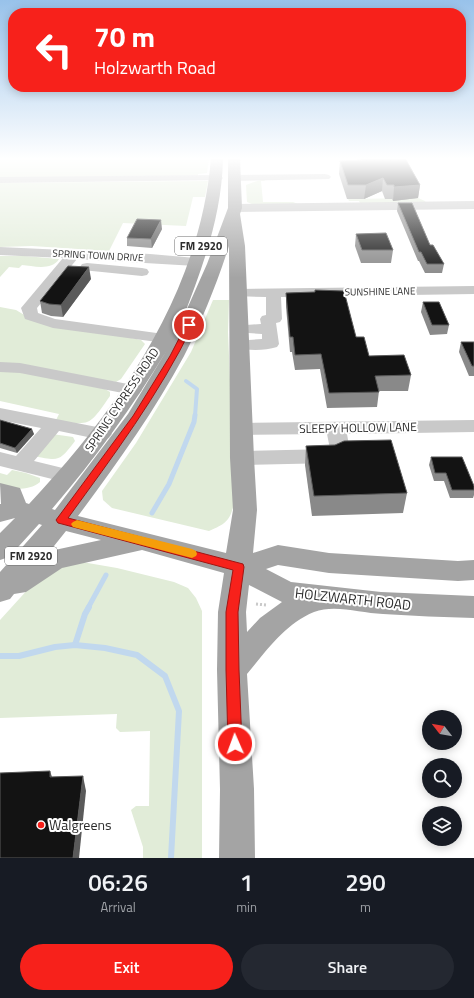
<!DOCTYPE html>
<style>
body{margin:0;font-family:"Titillium Web",sans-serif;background:#242831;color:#f1f3f6;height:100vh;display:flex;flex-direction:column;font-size:15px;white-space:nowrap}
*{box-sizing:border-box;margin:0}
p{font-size:13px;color:#9ea1a6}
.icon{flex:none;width:22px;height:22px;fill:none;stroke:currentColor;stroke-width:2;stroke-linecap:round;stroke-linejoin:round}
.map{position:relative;height:858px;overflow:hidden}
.details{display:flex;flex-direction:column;background:#171b24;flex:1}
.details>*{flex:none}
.hud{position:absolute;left:8px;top:8px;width:458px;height:84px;border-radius:16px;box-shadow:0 2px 10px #0003;background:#f7211b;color:#fff;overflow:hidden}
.needle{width:26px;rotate:301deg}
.buttons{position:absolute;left:422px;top:710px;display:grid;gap:8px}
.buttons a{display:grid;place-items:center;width:40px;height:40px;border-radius:50%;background:#171b24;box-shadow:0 2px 10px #0003;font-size:20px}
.pin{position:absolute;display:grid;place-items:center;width:34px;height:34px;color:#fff;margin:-17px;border:2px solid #fff;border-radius:50%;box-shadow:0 1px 4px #0007}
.me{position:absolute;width:44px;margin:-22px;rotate:358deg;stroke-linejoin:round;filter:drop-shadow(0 0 3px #0008)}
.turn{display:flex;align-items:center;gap:14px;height:84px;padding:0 20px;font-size:18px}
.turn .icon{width:52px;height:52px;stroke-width:2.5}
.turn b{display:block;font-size:28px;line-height:34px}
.eta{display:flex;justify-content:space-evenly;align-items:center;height:68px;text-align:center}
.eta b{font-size:24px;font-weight:600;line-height:28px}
.button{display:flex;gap:8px;margin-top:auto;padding:8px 20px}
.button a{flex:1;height:46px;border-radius:24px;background:#f7211b;color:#fff;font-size:16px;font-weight:600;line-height:46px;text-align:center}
.button a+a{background:#242831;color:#f1f3f6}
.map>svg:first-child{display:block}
</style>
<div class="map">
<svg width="474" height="858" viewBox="0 0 474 858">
<rect width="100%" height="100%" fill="#fff"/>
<g fill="#e1ecd8">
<polygon points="0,158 209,158 207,173 198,174 198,177 0,179"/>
<polygon points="264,179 265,181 261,181 263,202 293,202 298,204 252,204 247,202 246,185 254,182"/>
<polygon points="208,181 205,197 193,197 186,226 123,223 109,251 32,246 0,247 0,183"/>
<polygon points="418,198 425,201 426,203 361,205 359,201 349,201 348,199"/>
<path d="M0 256H25L59 259C52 271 33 266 22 265L19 268 9 267 0 277Z"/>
<path d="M213 300H229L228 332 235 500C230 520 228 523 209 531L112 508 103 500 102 491 136 443 191 352Z"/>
<polygon points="0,307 16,310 26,316 141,340 145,344 121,379 116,382 0,365"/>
<path d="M0 369 11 370 105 389 110 392V396C90 424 92 427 56 420L59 414 0 401Z"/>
<path d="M52 434 73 437 75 441C59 462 59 461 34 456Z"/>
<path d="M12 470 26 473 40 478V482C30 491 12 489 0 487V473L7 475Z"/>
<polygon points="82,562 117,568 174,582 188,588 196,598 202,611 202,858 143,858 143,847 131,810 136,806 149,806 150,731 120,732 116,728 117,714 0,718 0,620 30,587 52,570"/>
</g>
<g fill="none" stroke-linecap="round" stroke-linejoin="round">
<polyline stroke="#c1d8ee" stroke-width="4" points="186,381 197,389 195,416"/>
<g stroke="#c1d8ee" stroke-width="5">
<polyline points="152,513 169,484 194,422 195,415"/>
<polyline points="88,608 106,575"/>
</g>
<g stroke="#c1d8ee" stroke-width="6">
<polyline points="75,645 85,614 89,607"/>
<polyline points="0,656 19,656 55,647 75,645 105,648 137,655 165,676 179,711 171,858"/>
</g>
<polyline stroke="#c9c9c9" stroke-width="3" stroke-dasharray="2 2" stroke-linecap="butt" points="256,604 266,605"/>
<g fill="#c9c9c9" fill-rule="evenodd">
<polygon points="325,174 329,175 331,177 329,179 234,181 230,180 228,178 230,176 234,175"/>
<polygon points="217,175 221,176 223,178 221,180 0,183 0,177"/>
<polygon points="474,201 474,209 235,212 231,211 229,208 231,205 235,204"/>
<polygon points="0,247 150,254 196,258 201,259 203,262 201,265 196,266 77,259 37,308 38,313 55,319 171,335 173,338 171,341 165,343 53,328 25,319 21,308 63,258 0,255"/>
<polygon points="87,263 142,268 147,269 149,272 147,275 142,276 82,270 80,267 82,264"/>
<path d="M474 286V294L281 297 282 319 280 322 276 323 279 344 277 347C264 351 247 351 234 347L232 344 234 341 262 339V334L233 332 231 329 233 326 261 324 260 319 262 316 266 315V297L233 296 231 293 233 290 238 289Z"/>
<polygon points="0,362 20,363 133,385 139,386 142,390 139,394 133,395 20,373 0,372"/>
<polygon points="0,408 102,428 109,430 112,434 109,438 102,440 59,431 34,461 75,471 78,476 75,481 68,483 0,466 0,452 16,456 41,428 0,420"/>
<path d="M474 420V432L347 434 350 451C346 458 340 460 333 463L242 465 235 463 232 458 235 453 242 451 330 449 327 434 242 435 235 433 232 429 235 425 242 423Z"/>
</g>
<path fill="#a4a4a4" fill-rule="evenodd" d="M211 158H223C222 215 203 266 183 318L207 264 228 208V158H240L242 208 240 214 245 246 254 458 257 510 253 553 278 545 329 553 458 561 474 560V580L458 581 329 573 278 565 266 569 291 582 381 592 474 596V618C444 617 413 616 383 614 360 613 335 604 314 612 285 624 267 650 247 674L254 789 255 858H219L220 789 217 670 218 612 224 573 142 550 62 568 26 592 14 594 10 599 0 602V572L42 525 39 524 9 557 0 560V533L15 518 0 522V504H1L0 483 20 488 26 503 29 504C119 408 200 293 211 158ZM229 246 230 458 233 510 226 553 78 516C116 465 154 412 184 356 202 321 217 283 229 246ZM167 350 128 414 55 510 52 509C95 459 133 406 167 350ZM66 531 101 540 50 551ZM249 585 282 602 260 618 247 632 246 612Z"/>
</g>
<g fill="#898989">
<polygon points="357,158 405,158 420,185 418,198 393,201 392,199 385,199 382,191 364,199 347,199 339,174 340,161 357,160"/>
<polygon points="398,203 444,264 442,273 425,273 419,261 418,261 397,211"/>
<polygon points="162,229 152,248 127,246 127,238"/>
<polygon points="356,234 393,250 391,263 361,263 355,246"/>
<polygon points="91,279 63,317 51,316 42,313 40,301"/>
<polygon points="315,290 356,337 369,356 411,375 408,391 379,391 377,407 327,408 320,369 295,370 292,352 290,352 286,307 286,293 315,292"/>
<polygon points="423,302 449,325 447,334 430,335 421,312"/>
<polygon points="461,342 474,342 474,376 469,376 459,352"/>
<polygon points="0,420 34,434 17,453 0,448"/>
<polygon points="306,446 407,493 403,513 312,516 305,465"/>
<polygon points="431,457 474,486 474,495 473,498 450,498 444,481 434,481 429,465"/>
</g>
<g fill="#5a5a5a">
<polygon points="383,178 382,191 364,199 366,185"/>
<polygon points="420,185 418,198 393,201 394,187"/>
<polygon points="161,220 162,229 152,248 151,239"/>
<polygon points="89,267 91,279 63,317 61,305"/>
<polygon points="32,429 34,434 17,453 15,448"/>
<polygon points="50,771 55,786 50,777"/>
<polygon points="83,776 86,791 79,858 73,858"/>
</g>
<g fill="#131313" stroke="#5a5a5a">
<polygon points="361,158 405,158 420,185 394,187 394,185 387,185 383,178 366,185 348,185 340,161 362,160"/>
<polygon points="398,203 412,203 430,245 433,245 444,264 427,264 421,252 419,252"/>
<polygon points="137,219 161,220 151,239 127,238"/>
<polygon points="386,233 393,250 362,250 356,234"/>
<polygon points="68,266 89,267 61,305 49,304 40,301"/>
<polygon points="315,290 344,291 356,337 364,337 369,356 404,355 411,375 375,376 379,392 329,393 321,354 295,355 293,337 290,337 286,293 315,292"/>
<polygon points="423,302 439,302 449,325 432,325"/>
<polygon points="461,342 474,342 474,366 472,366"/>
<polygon points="0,420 32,429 15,448 0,443"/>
<polygon points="391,440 407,493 314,496 306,446 335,445 344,441"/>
<polygon points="431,457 462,457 474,486 474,490 452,490 446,473 435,473"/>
<polygon points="50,771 50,777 83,776 73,858 0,858 0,773"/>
</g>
<linearGradient id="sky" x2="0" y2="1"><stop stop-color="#98c2ea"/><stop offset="0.57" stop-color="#fff"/><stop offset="1" stop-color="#fff" stop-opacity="0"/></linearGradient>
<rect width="474" height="278" fill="url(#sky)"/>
<path fill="#f7211b" stroke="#a11512" d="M189 323 193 325C159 395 113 456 68 518L243 564 244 567 238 612 239 670 242 744 240 749 235 751 230 749 228 744 226 670V612L233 570 62 524 58 523 56 520 133 416 170 356 186 325Z"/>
<polygon fill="#f59e0b" points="77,520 192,549 196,551 197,554 196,556 192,558 73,527 71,524 73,522"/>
<circle fill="#f7211b" stroke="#fff" stroke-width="1.5" cx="41" cy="825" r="4"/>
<g text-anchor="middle" stroke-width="4" stroke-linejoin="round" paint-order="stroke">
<g font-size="10" fill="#2c2c2c" stroke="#fff">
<text transform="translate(98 255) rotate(3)" y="4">SPRING TOWN DRIVE</text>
<text transform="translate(380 291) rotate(-1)" y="4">SUNSHINE LANE</text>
</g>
<g fill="#fff" stroke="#6b6b6b" stroke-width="1">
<rect x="175" y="237" width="52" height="18" rx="3"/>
<rect x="5" y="547" width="52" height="18" rx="3"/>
</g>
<g font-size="11" font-weight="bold" fill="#2c2c2c">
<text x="201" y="250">FM 2920</text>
<text x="31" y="560">FM 2920</text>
</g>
<g font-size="12" fill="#2c2c2c" stroke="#fff">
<text transform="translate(122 400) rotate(-56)" y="4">SPRING CYPRESS ROAD</text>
<text transform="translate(358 428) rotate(-1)" y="4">SLEEPY HOLLOW LANE</text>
</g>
<g font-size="14" fill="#2c2c2c" stroke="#fff">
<text transform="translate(353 599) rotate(6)" y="5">HOLZWARTH ROAD</text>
</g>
<g font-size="14" fill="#2c2c2c" stroke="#fff" text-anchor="start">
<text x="49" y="830">Walgreens</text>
</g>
</g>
</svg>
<div class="buttons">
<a><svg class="needle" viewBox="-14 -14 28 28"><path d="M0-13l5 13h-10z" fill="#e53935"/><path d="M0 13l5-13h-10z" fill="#9ea1a6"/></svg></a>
<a><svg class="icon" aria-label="search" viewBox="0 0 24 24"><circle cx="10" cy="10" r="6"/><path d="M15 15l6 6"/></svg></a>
<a><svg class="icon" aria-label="layers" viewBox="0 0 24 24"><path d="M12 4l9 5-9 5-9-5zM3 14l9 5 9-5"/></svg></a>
</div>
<div class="pin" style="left:189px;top:325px;background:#d93025"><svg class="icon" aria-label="arrive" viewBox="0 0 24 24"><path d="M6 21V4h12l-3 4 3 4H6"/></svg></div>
<svg class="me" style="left:235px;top:744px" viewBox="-20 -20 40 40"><circle r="17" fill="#f7211b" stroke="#fff" stroke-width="3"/><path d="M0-11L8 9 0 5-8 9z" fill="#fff"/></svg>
<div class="hud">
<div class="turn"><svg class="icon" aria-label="left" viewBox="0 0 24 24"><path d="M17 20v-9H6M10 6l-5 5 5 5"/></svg><div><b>70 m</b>Holzwarth Road</div></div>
</div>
</div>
<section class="details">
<div class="eta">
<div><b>06:26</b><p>Arrival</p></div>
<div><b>1</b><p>min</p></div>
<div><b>290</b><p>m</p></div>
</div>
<div class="button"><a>Exit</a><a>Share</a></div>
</section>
